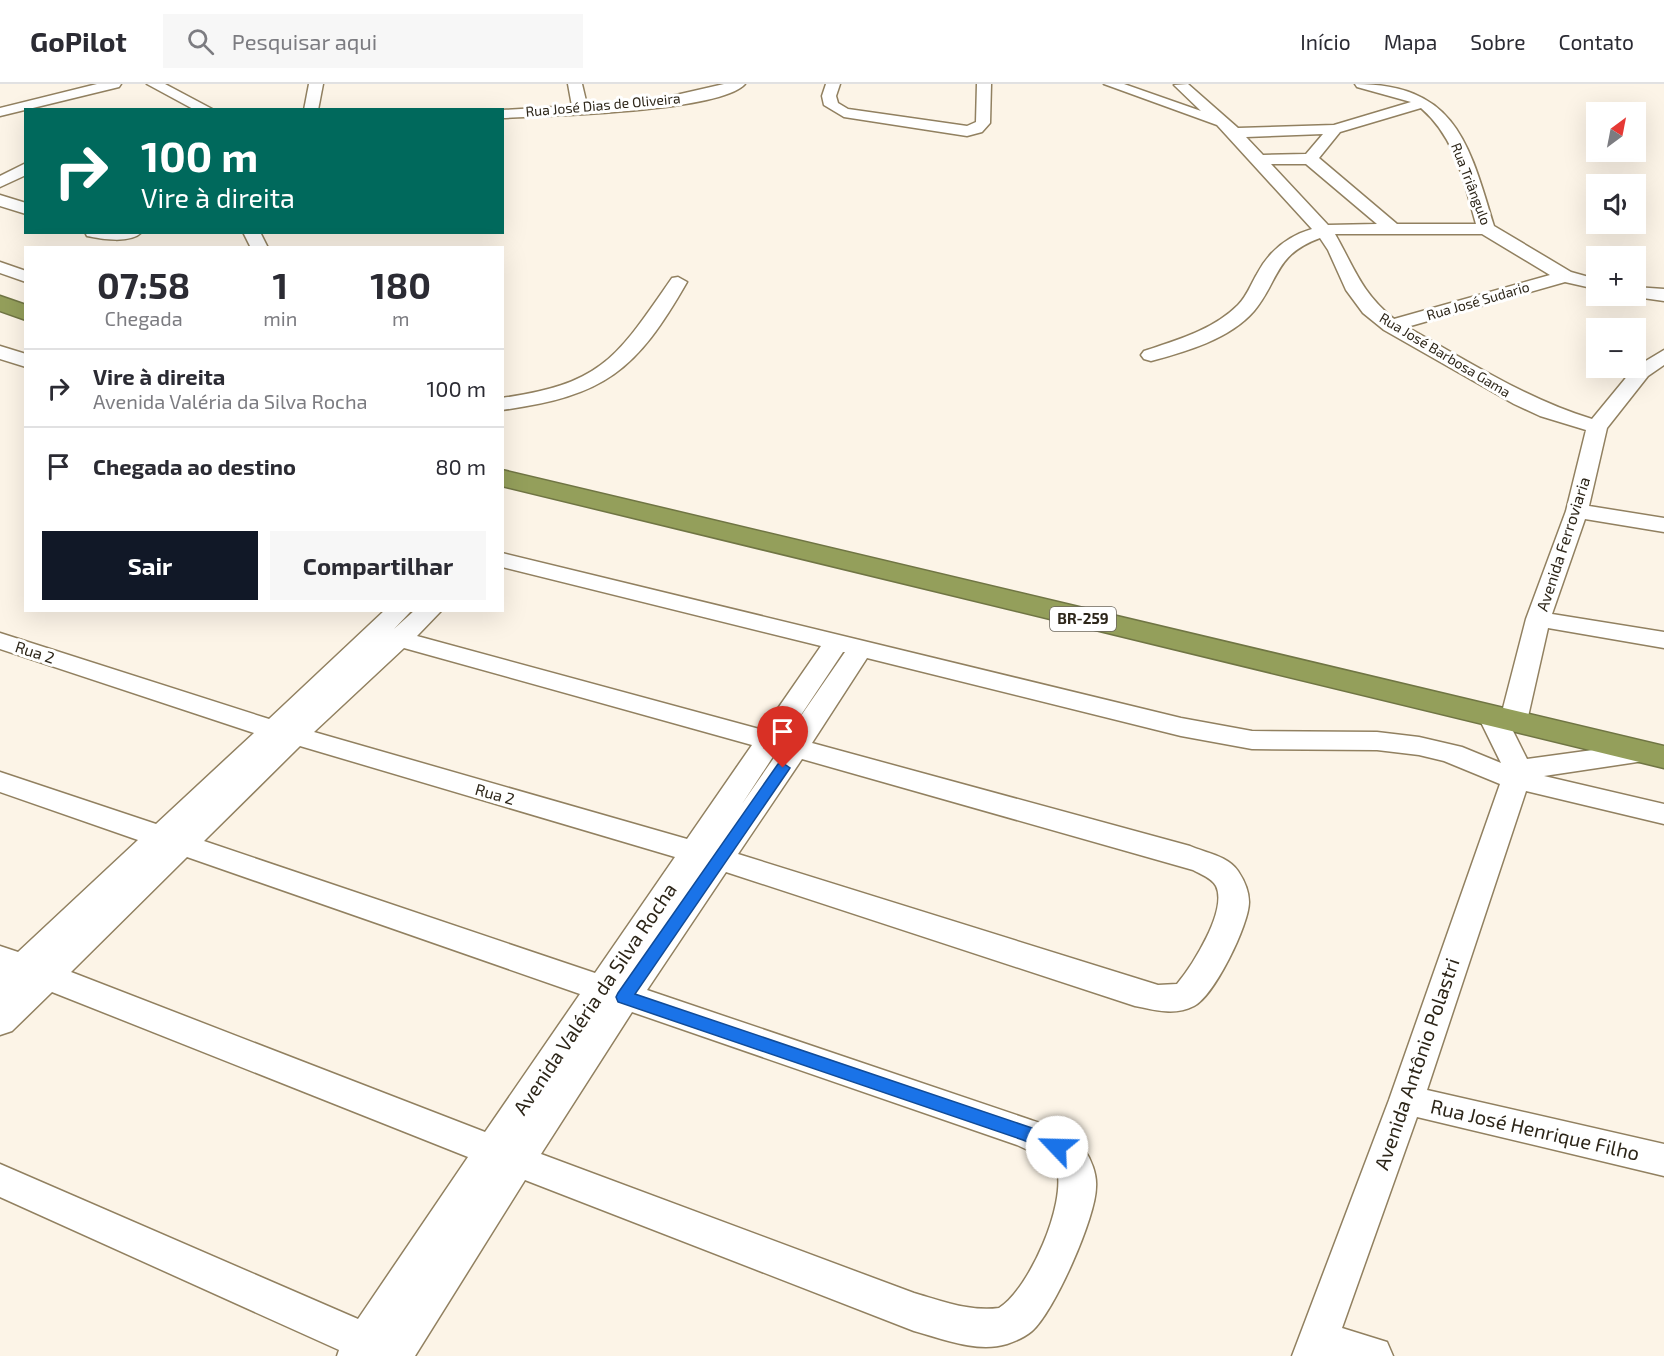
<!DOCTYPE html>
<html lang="pt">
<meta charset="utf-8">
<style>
body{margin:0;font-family:"Exo 2",sans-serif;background:#f7f7f7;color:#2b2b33;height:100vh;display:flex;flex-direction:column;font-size:22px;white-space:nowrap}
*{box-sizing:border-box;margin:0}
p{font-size:20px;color:#7c7c81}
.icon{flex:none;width:33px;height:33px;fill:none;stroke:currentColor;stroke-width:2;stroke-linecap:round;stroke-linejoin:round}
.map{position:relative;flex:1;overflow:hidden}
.sheet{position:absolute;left:24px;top:162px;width:480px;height:366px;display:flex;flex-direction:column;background:#fff;border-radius:0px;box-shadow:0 6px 24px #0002}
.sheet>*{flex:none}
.hud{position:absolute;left:24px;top:24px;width:480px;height:126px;border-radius:0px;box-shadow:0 6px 24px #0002;background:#00695c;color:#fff;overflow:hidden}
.needle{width:39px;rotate:32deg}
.buttons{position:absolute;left:1586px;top:18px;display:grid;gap:12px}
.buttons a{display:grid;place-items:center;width:60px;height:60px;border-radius:0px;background:#fff;box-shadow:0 6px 24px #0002;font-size:30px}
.pin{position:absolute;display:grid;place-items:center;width:51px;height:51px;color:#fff;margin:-62px -26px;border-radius:50% 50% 50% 0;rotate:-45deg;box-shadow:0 0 6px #0007}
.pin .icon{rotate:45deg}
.me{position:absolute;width:66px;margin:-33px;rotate:294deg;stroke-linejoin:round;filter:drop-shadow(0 0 4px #0008)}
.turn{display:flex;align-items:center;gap:21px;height:126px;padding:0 18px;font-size:27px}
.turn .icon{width:78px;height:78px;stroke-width:2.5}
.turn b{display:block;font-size:42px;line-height:51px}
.eta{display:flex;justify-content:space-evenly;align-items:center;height:102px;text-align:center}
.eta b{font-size:36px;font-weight:700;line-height:42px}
.cta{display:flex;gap:12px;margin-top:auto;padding:12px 18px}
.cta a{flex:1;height:69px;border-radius:0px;background:#111827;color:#fff;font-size:24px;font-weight:700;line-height:69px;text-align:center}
.cta a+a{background:#f7f7f7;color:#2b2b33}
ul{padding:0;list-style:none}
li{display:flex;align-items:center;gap:18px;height:78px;padding:0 18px;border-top:2px solid #e1e1e2}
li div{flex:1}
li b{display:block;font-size:22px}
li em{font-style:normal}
header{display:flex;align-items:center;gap:36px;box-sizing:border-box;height:84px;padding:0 30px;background:#fff;border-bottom:2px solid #e1e1e2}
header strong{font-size:28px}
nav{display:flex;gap:33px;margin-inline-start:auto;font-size:21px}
.search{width:420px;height:54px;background:#f7f7f7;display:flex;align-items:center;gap:15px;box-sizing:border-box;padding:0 21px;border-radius:0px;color:#7c7c81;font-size:22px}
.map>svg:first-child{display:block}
</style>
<header>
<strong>GoPilot</strong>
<div class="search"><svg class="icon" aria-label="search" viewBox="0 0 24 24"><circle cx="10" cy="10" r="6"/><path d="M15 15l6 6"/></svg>Pesquisar aqui</div>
<nav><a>Início</a><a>Mapa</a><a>Sobre</a><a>Contato</a></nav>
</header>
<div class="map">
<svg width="1664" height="1272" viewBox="0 0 1664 1272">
<rect width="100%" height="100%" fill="#fcf4e7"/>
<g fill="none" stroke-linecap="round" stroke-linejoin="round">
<defs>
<g id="minor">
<polygon points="97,0 121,0 119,3 0,32 0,24"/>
<polygon points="147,0 165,0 214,26 195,26"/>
<polygon points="309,0 323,0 318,26 304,26"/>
<path d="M568 0H582L587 21 654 16 724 0H745C720 28 545 32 502 34V26L572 22Z"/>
<polygon points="826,0 840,0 836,12 838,19 848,25 967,42 976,38 977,0 991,0 990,39 982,48 967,52 844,33 824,21 822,12"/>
<path d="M1104 0H1124L1201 27 1174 1 1188 0 1238 44 1334 41 1411 18 1357 3 1355 0C1456 0 1469 60 1494 142L1571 188 1596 195V205L1565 198 1407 243C1468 277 1526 315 1592 335L1634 284 1664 266V281L1648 292 1607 344 1589 422 1664 434V448L1585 435 1552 530 1664 548V564L1548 544 1527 637 1523 643 1512 645 1527 675 1644 659 1654 661 1658 668 1654 675 1644 677 1544 692 1664 720V740L1526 707 1427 1006 1664 1060V1092L1417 1033 1342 1244 1387 1258 1393 1272H1292L1389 1016 1500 700 1444 677 1419 671 1377 666 1252 665 1181 652 867 574 812 659 1190 762C1206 769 1228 772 1238 787 1244 796 1249 807 1249 818 1249 841 1214 912 1194 922 1175 932 1155 926 1135 922L726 788 647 906 1028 1035C1046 1041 1072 1048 1084 1065 1091 1075 1097 1090 1096 1103 1096 1133 1054 1228 1032 1247 1025 1253 1016 1257 1007 1260 977 1269 943 1255 914 1247L525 1096 415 1272H337L339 1266 0 1113V1080L358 1235 468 1073 52 908 12 947 0 951V862L18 868 138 756 0 708V688L156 740 254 649 0 565V549L269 635 385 526H412L394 545 415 526H442L417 552 763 646 821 562 502 483V469L1181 634 1252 647 1377 648 1419 653 1462 663 1501 679 1478 632 1481 626 1491 623 1502 628 1526 535 1566 427 1586 346 1540 332 1514 320 1384 246 1363 229 1346 206 1328 166 1320 154C1274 171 1280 195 1254 227 1230 255 1185 268 1151 277L1144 275 1141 271 1144 267C1177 256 1213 246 1238 221 1247 212 1251 200 1257 190 1269 167 1288 152 1312 145L1217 41ZM1421 24C1456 54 1464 98 1476 140H1397L1319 74 1340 48ZM1323 50 1306 70 1263 71 1246 53ZM1271 80H1306L1377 140 1328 141ZM1335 150H1482L1550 191 1394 235C1361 208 1355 185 1335 150ZM404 564 752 661 687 755 314 648ZM843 568H845L787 652ZM300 662 675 773 595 889 204 757ZM776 668H778L742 720ZM802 675 1193 786C1200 790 1212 794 1216 802 1228 826 1192 882 1177 900L1158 901 738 770ZM187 773 580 910 485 1048 71 888ZM632 928 1017 1061 1041 1072 1057 1085C1066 1120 1030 1204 999 1224 970 1228 942 1217 914 1209L541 1070Z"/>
<polygon points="26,79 26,91 0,103 0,92"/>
<polygon points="0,111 26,119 26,130 0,122"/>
<path d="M85 148H142C130 160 102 155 87 152Z"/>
<polygon points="243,148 260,148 268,164 251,164"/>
<polygon points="0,178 26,187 26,198 0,189"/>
<path d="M678 193 687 198C636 287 605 312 502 326V314C603 300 617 273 672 194Z"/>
<polygon points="1635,203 1664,205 1664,217 1629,212 1635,212"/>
<polygon points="0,262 26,270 26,283 0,275"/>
</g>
<g id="highway">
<polygon points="0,212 26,221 26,236 0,227"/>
<polygon points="502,386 1664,662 1664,684 502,402"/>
</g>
</defs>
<use href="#minor" stroke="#918060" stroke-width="3"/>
<use href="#highway" stroke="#707544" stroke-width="3"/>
<use href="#minor" fill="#fff" fill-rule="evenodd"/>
<use href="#highway" fill="#949f5b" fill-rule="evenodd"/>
</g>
<polygon fill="#1a73e8" stroke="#114b97" stroke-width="1.5" points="783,679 790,684 788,687 635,910 1035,1045 1064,1058 1066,1063 1064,1069 1057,1071 1023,1056 618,918 616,913 618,909 778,680"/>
<g text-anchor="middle" stroke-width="6" stroke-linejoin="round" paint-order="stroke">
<g font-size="14" fill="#2d2619" stroke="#fff">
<text transform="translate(603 21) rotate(-5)" y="5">Rua José Dias de Oliveira</text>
<text transform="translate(1471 100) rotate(69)" y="5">Rua Triângulo</text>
<text transform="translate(1478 217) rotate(-16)" y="5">Rua José Sudario</text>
<text transform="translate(1445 271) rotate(31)" y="5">Rua José Barbosa Gama</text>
</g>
<rect fill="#fff" stroke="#6c675e" stroke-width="1.5" x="1050" y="523" width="66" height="24" rx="4.5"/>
<g font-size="15" font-weight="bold" fill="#2d2619">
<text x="1083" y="540">BR-259</text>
</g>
<g font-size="16" fill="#2d2619" stroke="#fff">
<text transform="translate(1563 460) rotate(-72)" y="6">Avenida Ferroviaria</text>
<text transform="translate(35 568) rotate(18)" y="6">Rua 2</text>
<text transform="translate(495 710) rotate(16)" y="6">Rua 2</text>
</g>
<g font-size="20" fill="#2d2619" stroke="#fff">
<text transform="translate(595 915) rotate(-56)" y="7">Avenida Valéria da Silva Rocha</text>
<text transform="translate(1417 980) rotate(-71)" y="7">Avenida Antônio Polastri</text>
<text transform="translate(1535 1046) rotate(13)" y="7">Rua José Henrique Filho</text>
</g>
</g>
</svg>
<div class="buttons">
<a><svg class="needle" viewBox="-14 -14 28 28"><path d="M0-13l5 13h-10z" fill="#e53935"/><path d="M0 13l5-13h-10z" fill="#7c7c81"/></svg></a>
<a><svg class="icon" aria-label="sound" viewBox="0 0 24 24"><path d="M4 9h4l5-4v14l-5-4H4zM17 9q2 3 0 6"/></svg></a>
<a>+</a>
<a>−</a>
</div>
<div class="pin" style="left:783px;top:684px;background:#d93025"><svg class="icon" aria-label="arrive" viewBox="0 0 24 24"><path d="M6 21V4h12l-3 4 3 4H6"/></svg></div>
<svg class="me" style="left:1057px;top:1063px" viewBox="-20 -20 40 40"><circle r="19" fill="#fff"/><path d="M0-13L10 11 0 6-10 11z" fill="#1a73e8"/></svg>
<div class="hud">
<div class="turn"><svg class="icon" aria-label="right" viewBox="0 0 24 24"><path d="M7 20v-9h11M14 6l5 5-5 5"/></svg><div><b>100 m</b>Vire à direita</div></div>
</div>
<section class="sheet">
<div class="eta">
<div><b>07:58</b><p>Chegada</p></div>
<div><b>1</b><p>min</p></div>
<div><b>180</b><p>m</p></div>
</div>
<ul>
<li><svg class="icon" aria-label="right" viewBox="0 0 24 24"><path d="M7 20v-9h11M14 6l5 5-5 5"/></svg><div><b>Vire à direita</b><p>Avenida Valéria da Silva Rocha</p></div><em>100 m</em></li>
<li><svg class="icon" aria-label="arrive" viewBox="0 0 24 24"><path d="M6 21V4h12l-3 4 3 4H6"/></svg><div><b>Chegada ao destino</b></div><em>80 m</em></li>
</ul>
<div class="cta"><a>Sair</a><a>Compartilhar</a></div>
</section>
</div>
